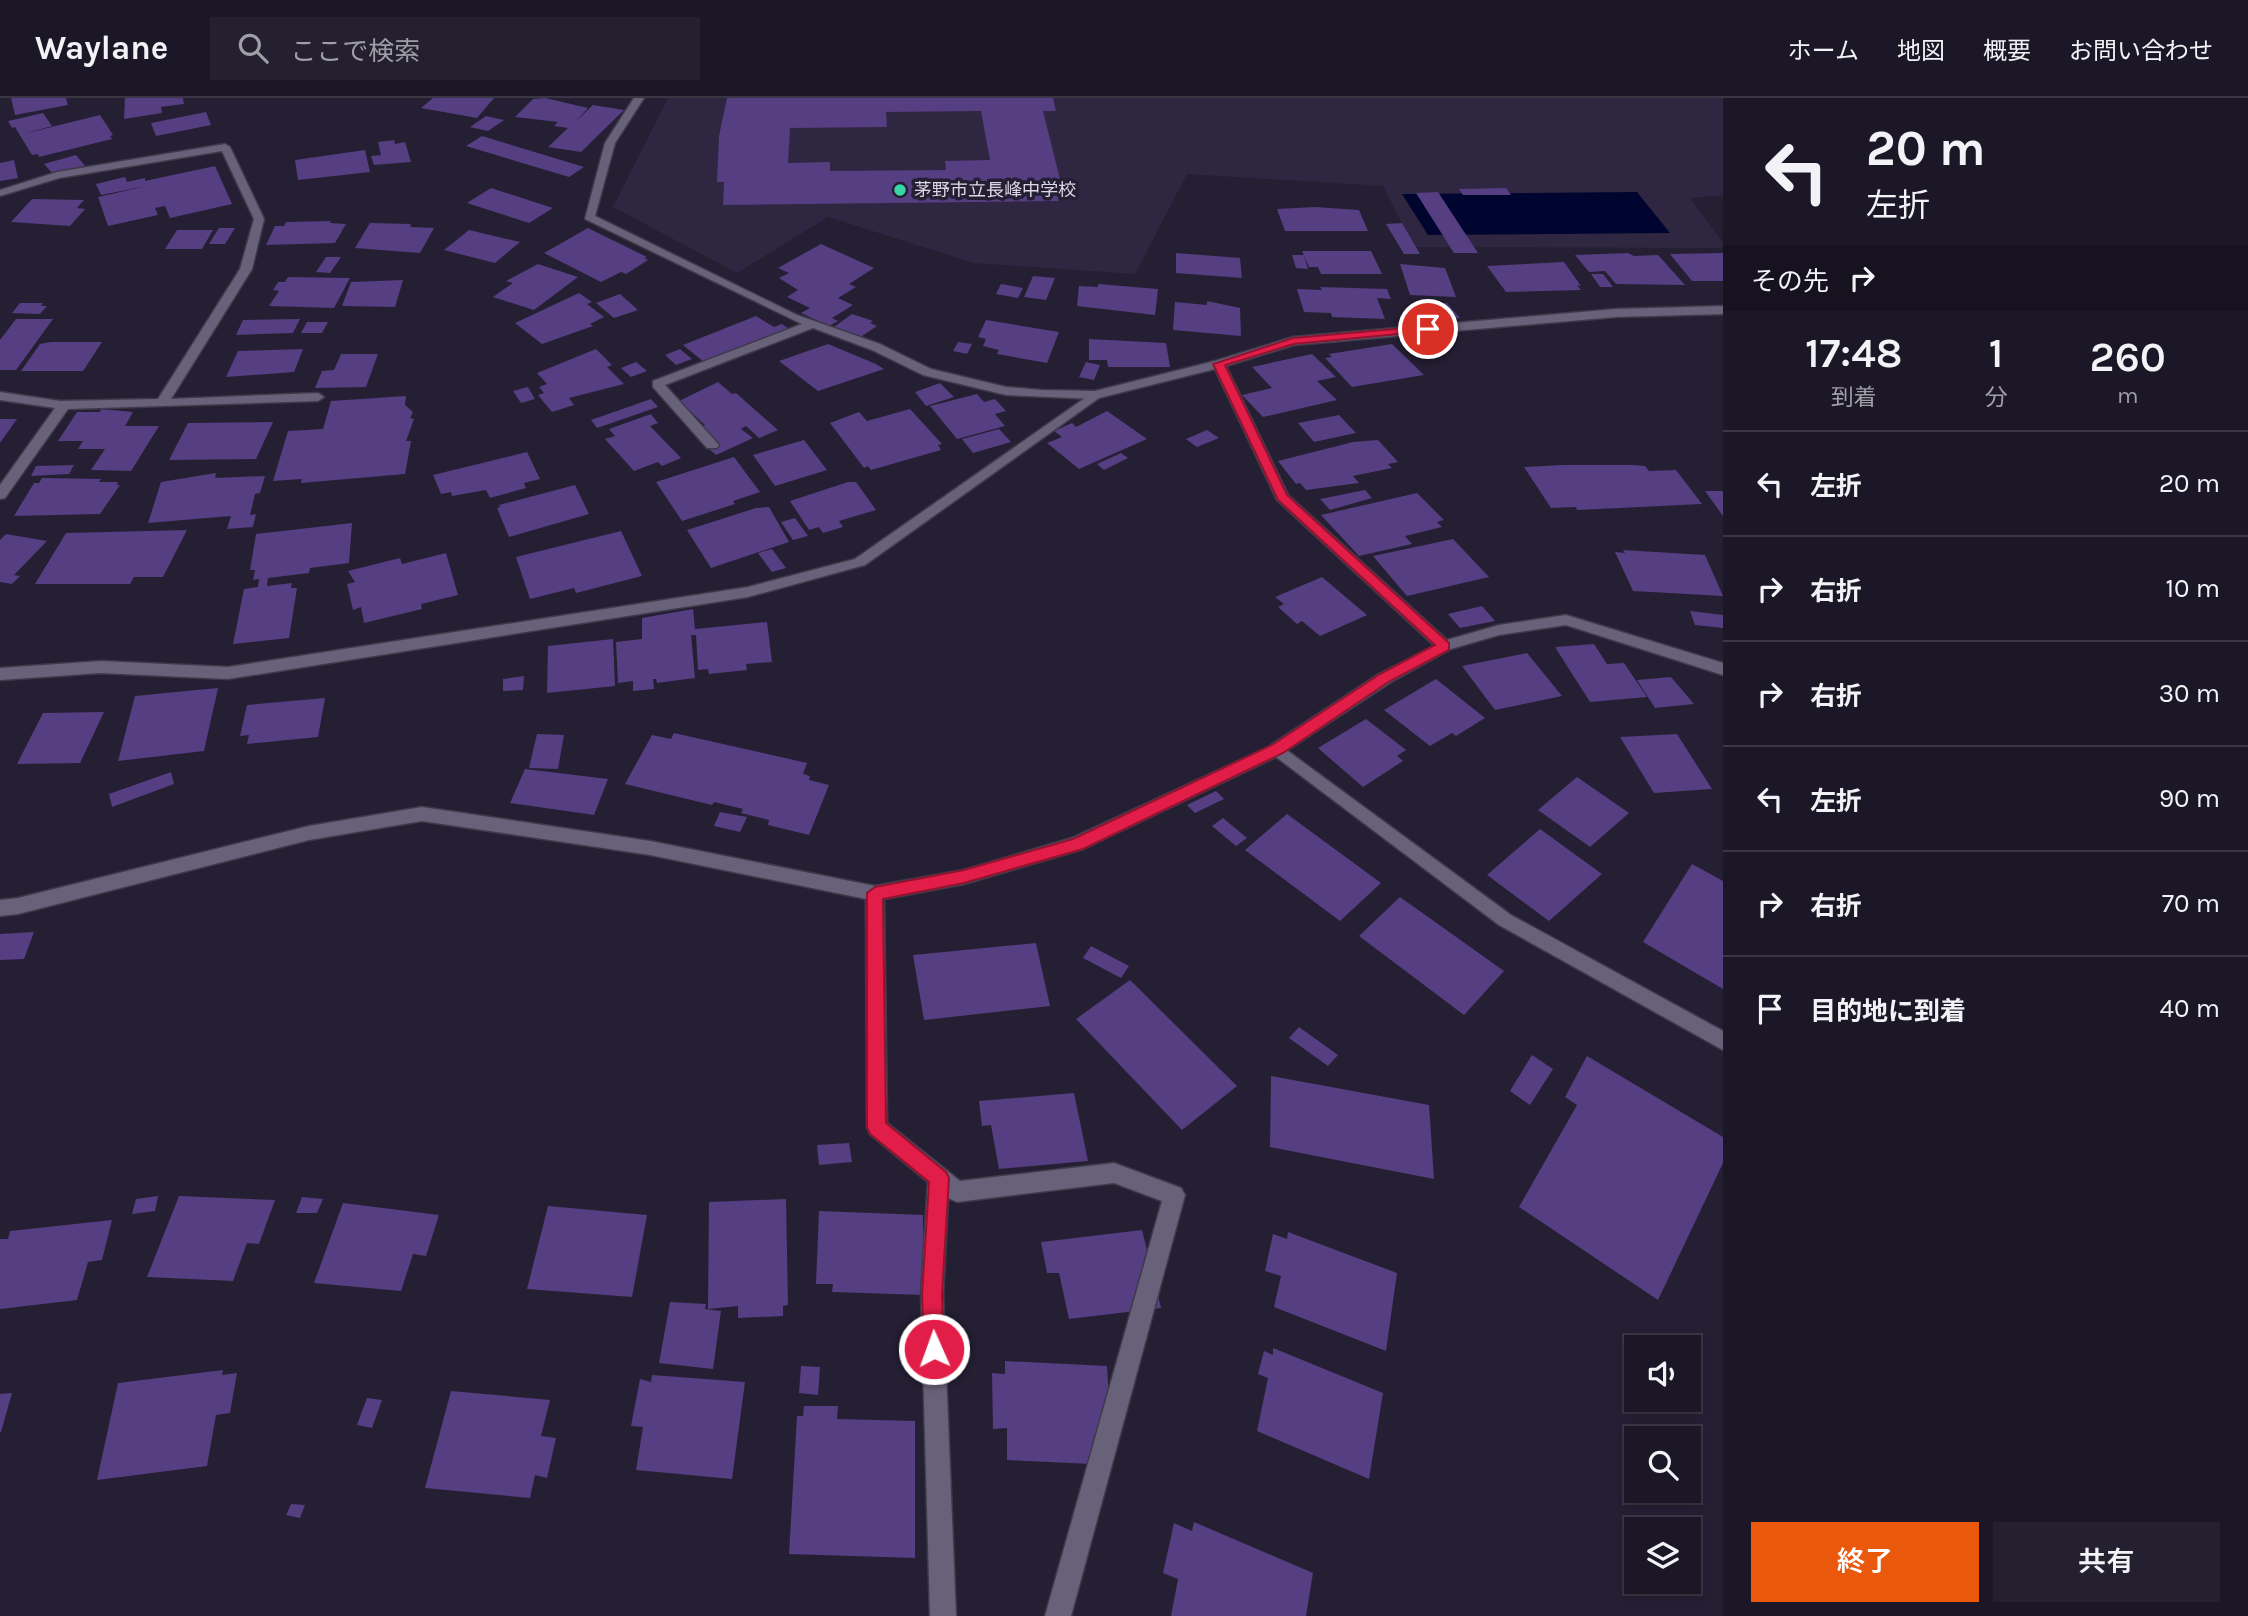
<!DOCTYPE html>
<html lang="ja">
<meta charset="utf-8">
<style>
body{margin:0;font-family:Karla,"Noto Sans JP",sans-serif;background:#25202f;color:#f1f3f6;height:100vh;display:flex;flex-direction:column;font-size:26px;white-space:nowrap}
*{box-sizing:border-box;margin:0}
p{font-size:23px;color:#a09fa7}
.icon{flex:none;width:38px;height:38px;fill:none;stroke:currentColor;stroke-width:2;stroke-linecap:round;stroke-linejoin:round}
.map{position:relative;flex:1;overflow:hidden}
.sheet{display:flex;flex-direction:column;background:#1c1727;width:525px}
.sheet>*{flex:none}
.banner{background:#1c1727;color:#f1f3f6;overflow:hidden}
.tools{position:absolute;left:1624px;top:1237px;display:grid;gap:14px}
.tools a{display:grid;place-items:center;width:77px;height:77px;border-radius:0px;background:#1c1727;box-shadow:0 4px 10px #0003,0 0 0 2px #3a3644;font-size:35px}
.pin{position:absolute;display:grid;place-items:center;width:60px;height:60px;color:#fff;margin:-30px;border:4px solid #fff;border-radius:50%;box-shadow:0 2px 7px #0007}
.me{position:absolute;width:77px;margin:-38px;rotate:358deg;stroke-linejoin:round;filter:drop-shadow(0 0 5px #0008)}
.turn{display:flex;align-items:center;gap:24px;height:147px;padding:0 28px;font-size:32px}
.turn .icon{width:91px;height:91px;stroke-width:2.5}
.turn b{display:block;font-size:49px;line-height:60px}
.then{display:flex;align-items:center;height:66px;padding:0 28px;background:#0003;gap:14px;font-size:26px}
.eta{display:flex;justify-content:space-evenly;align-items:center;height:119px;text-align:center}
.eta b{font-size:42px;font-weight:600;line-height:49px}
.primary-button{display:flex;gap:14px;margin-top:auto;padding:14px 28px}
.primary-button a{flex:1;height:80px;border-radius:0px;background:#ea580c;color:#fff;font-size:28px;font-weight:600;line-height:80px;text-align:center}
.primary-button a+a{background:#25202f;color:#f1f3f6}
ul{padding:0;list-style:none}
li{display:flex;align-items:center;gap:21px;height:105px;padding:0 28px;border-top:2px solid #3a3644}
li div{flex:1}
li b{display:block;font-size:26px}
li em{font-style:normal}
header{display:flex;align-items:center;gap:42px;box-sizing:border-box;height:98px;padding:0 35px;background:#1c1727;border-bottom:2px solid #3a3644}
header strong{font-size:33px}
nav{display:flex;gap:38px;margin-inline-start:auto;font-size:24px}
.search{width:490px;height:63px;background:#25202f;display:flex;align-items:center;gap:18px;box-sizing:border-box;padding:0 24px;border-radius:0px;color:#a09fa7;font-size:26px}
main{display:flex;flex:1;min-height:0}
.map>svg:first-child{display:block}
</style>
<header>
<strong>Waylane</strong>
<div class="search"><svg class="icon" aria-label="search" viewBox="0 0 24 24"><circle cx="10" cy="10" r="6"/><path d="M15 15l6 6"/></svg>ここで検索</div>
<nav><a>ホーム</a><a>地図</a><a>概要</a><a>お問い合わせ</a></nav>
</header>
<main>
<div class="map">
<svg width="1723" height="1518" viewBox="0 0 1723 1518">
<rect width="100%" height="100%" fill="#251f34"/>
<polygon fill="#2f2641" points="668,0 1723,0 1723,97 1690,100 1723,145 1723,150 1414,149 1383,88 1187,76 1135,176 974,165 828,119 737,175 613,109"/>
<polygon fill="#00052f" points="1637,94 1670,135 1428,137 1402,96"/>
<g fill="#553e81" fill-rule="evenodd">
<polygon points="11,0 66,0 68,7 15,17"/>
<polygon points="125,0 183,0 184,6 161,9 162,15 124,21"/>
<polygon points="433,0 494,0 477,20 421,10"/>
<polygon points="545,0 588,10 575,24 593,7 624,12 581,54 548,49 568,30 554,28 558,24 515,19 533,1"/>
<path d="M727 0H1053L1056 13H1043L1060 81H1053L1059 103 723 107 724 84H717L719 38ZM981 13 990 62 945 63 946 72 830 73V64L788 65 790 30 887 29 886 14Z"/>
<polygon points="206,14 211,27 156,38 151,25"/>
<polygon points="43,15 52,28 23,36 100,17 113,37 110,38 112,41 39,59 38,56 32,57 15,29 12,30 8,23"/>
<polygon points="486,18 504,22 488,33 470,29"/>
<polygon points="482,38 584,69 569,79 466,48"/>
<polygon points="394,42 395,46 405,44 411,64 374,67 371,58 381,57 378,44"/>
<polygon points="365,52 370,74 298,82 295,62"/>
<polygon points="76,57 85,68 53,76 44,66"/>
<polygon points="14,62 18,80 0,83 0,65"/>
<polygon points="215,68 232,106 170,120 165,108 155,110 158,117 108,128 98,99 147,88 101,97 96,86 125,79 127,84 145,80 145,83"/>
<polygon points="491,90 553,110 529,125 467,105"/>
<polygon points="1506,90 1511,97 1463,97 1459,91"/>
<polygon points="1438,94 1478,155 1454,155 1416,95"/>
<polygon points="32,101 84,102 77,110 85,111 70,128 11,124"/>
<polygon points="1315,109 1359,112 1368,133 1285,133 1277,111"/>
<polygon points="331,123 330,125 346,126 335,145 266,147 275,128 284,128 286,124"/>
<polygon points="370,125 411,126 410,129 434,130 420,155 355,150"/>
<polygon points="1402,125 1420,156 1404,156 1386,126"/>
<polygon points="219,130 235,130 225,146 209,146"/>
<polygon points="588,130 647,159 644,160 648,162 626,176 621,174 601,184 544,155"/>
<polygon points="177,132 213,132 202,151 165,151"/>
<polygon points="469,132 520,144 495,165 444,152"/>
<polygon points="821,146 874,170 849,186 856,189 838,200 853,207 832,220 838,223 829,228 801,215 810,210 787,199 798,192 779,180 789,175 778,170"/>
<polygon points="1302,153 1371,153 1382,176 1321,176 1318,169 1309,169"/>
<polygon points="1176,155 1240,160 1242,180 1176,175"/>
<polygon points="1628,155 1634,158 1658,157 1685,187 1616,186 1605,173 1589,174 1575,157"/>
<polygon points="1723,155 1723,183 1692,183 1670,156"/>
<polygon points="1292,157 1304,157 1308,171 1296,170"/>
<polygon points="326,159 341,159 330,175 316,174"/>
<polygon points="1564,164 1581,188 1577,187 1581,192 1506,194 1487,168"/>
<polygon points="538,166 578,179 534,212 493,199 513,185 506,183"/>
<polygon points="1400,166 1445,170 1456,199 1410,197"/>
<polygon points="1591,176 1603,176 1613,189 1600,189"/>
<polygon points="1033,178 1055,180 1046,202 1024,199"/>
<polygon points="288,179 350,180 334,210 269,208 279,193 273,192 278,184 285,184"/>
<polygon points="403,182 395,209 342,208 351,184"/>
<polygon points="1001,186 1023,190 1018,200 996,196"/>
<polygon points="1098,186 1158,191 1155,217 1077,208 1079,188 1098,189"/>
<polygon points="1320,189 1387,191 1391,201 1377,200 1385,221 1332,219 1331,215 1304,214 1297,191 1322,192"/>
<polygon points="579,195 592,204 587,206 604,219 590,226 593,228 542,246 515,225"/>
<polygon points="620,196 638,212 614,220 596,205"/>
<polygon points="1207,203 1240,210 1241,238 1173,232 1175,204 1207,207"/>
<polygon points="20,205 43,205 41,208 47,208 40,216 12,215"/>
<polygon points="1447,205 1460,220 1432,223 1420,208"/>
<polygon points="852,216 873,223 870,225 877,228 859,240 834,229"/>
<polygon points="756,218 774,229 782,226 795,235 710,269 683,247"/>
<polygon points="16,221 53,221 16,272 0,272 0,242"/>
<polygon points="300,221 293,235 236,237 243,222"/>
<polygon points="986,222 1059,234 1047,265 997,256 999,252 983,248 986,241 978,239"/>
<polygon points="307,224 328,224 322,235 301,235"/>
<polygon points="1089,241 1166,245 1170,269 1108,269 1107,262 1089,262"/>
<polygon points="51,244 102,244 83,273 21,273 40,246"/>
<polygon points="958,244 972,246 967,256 953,253"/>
<polygon points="828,246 876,266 884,271 818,293 779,263"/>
<polygon points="1392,246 1424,277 1352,289 1325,260 1332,259 1329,256"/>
<polygon points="303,251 294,274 226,279 238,253"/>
<polygon points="596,251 612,267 607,269 624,286 569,300 574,307 552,314 538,297 544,295 539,289 547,286 537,275"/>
<polygon points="680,251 692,261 676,267 665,257"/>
<polygon points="341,256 378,256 366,289 315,290 322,273 334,272"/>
<polygon points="1312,256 1336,279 1317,283 1337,302 1263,319 1242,297 1272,290 1252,269"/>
<polygon points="636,264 647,273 631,279 621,270"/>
<polygon points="1086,264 1100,267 1094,282 1079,279"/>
<polygon points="718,284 732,296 736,295 778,332 759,340 746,328 741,331 753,340 716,357 708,350 723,344 709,349 692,333 705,327 679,303"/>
<polygon points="940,285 954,299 926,308 915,294"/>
<polygon points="528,289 535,301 521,305 513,293"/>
<polygon points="977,296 984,304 995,301 1006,313 995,316 1005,328 957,341 930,308"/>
<polygon points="406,298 405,307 413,314 410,320 414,321 406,343 411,343 405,376 301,385 302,381 273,383 288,333 323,331 331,303"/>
<polygon points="651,301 658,309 597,330 591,322"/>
<polygon points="101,311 133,314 125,328 159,328 131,373 91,372 105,351 78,351 83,343 58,343 77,314 100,314"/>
<polygon points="910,311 942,346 938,347 941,352 871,372 868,368 864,370 830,325 859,314 867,323"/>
<polygon points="1107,313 1147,341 1079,371 1047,345 1062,339 1054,333 1072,325 1076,329"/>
<polygon points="651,316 658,325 650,328 681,360 662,368 658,364 634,373 605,341 615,338 609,331"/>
<polygon points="1339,317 1356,335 1314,344 1298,325"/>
<polygon points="0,321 17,321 0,345"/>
<polygon points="273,324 256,361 169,362 188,325"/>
<polygon points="999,331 1011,344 973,355 962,341"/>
<polygon points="1207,332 1219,340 1197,349 1186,341"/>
<polygon points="804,342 827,372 775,388 753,357"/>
<polygon points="1378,342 1398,364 1388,366 1392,370 1353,378 1359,385 1306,392 1300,385 1296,386 1278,363 1353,344"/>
<polygon points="527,354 540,381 524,385 526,390 490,400 486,392 452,398 451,394 441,396 433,377"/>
<polygon points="1121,355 1128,360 1104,372 1097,366"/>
<polygon points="734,359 760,394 733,403 735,406 682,423 656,384"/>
<polygon points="74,367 69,376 31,378 36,368"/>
<polygon points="1562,367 1633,367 1645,368 1649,373 1676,372 1702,406 1577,412 1576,409 1551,410 1524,369"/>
<polygon points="216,375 215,380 265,378 260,395 255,396 250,417 256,416 253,429 227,431 231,418 148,425 161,384"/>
<polygon points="42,380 101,381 99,384 118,384 117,387 120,387 100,416 14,418 34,385 39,385"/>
<polygon points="848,384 856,384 876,412 839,423 843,429 823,435 819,429 809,432 790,403"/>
<polygon points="575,387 589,416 509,439 497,410 500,409 499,407"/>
<polygon points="1365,392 1372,400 1330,412 1320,401"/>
<polygon points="1705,393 1723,393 1723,418"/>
<polygon points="1417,395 1444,422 1437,424 1442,429 1405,438 1412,446 1359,458 1321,417"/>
<polygon points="769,409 789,444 711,470 687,432 756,410"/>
<polygon points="795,420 808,438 793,442 781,424"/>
<polygon points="352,425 349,465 310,470 309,475 268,480 267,488 292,485 291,490 297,490 289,540 233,546 244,491 258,489 259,481 253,482 255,472 250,472 256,436"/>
<polygon points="187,432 163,479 134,479 130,486 35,486 66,435"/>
<polygon points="621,433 642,478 576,495 574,490 530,501 516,459"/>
<polygon points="6,436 47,443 14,477 20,478 12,486 0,484 0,442"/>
<polygon points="1453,441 1489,479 1407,498 1373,458"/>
<polygon points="772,451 786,470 772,474 758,455"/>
<polygon points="1623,452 1705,457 1723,498 1633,493 1615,454 1625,455"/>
<polygon points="446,455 458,497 421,506 422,511 364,525 361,509 353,512 347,486 355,484 348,473 400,460 402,466"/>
<polygon points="1322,479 1367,517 1320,538 1302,523 1297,526 1278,509 1284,506 1275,499"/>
<polygon points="1482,508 1495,523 1460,530 1448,516"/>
<polygon points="693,511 695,531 767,524 772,564 746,566 747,572 709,576 708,571 698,572 696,537 691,537 695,580 657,585 656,581 653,581 654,591 633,593 633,583 618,585 616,544 642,541 642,520"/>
<polygon points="1690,513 1723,517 1723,530 1695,527"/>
<polygon points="613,541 615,588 547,595 548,548"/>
<polygon points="1594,546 1607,566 1624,565 1647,599 1590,604 1555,549"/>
<polygon points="1527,555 1562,598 1495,612 1462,568"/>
<polygon points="524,578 523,592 503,593 503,581"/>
<polygon points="1671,579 1694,606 1655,610 1637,582"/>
<polygon points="1436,581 1485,620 1456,638 1452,635 1430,648 1384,612"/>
<polygon points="218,590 204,653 118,663 135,598"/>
<polygon points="325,600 318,639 247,646 249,637 240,638 247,607"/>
<polygon points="104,614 80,665 17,666 43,615"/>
<polygon points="1366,621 1406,652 1397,658 1403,663 1363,689 1318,650"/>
<polygon points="674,635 807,665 803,676 810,678 809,682 829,687 809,737 768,727 769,722 741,715 743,711 714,704 712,707 625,686 652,637 671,641"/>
<polygon points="537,636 564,637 558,671 529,670"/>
<polygon points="1677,636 1712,691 1654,695 1620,639"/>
<polygon points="525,671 608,681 594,717 510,705"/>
<polygon points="171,674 174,686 112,709 109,696"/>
<polygon points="1577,679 1629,715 1590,749 1538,712"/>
<polygon points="1216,693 1224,701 1195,715 1187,707"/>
<polygon points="720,714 747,719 740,734 714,728"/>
<polygon points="1287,716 1381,785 1340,823 1245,752"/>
<polygon points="1223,720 1247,740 1236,748 1212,728"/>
<polygon points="1540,731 1602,776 1549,823 1487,777"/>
<polygon points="1692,766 1723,783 1723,891 1643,844"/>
<polygon points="1400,799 1504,873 1464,917 1359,838"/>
<polygon points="34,834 24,861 0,862 0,836"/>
<polygon points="1036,845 1050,908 924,922 913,857"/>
<polygon points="1091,848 1129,868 1121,880 1083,860"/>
<polygon points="1130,882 1237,988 1182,1032 1076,921"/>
<polygon points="1299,929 1338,957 1328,968 1289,940"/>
<polygon points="1532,957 1553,971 1530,1007 1510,993"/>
<polygon points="1587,958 1723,1039 1723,1065 1658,1202 1519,1109 1577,1007 1565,999"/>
<polygon points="1271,978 1429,1007 1434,1081 1270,1049"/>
<polygon points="1074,995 1088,1063 999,1071 991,1027 982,1028 979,1003"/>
<polygon points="849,1045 852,1064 819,1067 817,1047"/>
<polygon points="158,1098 155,1113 132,1116 136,1101"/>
<polygon points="179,1098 275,1102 259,1146 247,1145 233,1183 147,1179"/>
<polygon points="302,1099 323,1101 317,1115 296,1115"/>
<polygon points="786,1101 788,1207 783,1208 783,1218 738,1220 738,1208 708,1211 709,1104"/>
<polygon points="343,1105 439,1117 426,1158 413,1156 401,1193 314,1185"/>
<polygon points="548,1108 647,1117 632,1199 527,1191"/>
<polygon points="819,1113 923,1117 923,1197 832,1194 833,1186 816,1186"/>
<polygon points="112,1122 102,1162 88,1164 77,1202 0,1211 0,1141 8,1141 10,1133"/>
<polygon points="1142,1132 1161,1210 1069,1221 1059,1175 1047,1175 1041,1144"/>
<polygon points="1288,1134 1397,1175 1386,1253 1274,1209 1281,1178 1265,1173 1273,1136 1287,1141"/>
<polygon points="670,1204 706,1206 705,1211 721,1213 713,1271 659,1265"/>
<polygon points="1273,1250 1383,1295 1369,1381 1257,1333 1268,1280 1258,1276 1264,1253 1273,1257"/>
<polygon points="1005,1263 1107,1268 1113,1367 1007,1362 1007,1330 993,1331 992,1275 1005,1276"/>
<polygon points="801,1268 820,1269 818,1297 799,1295"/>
<polygon points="223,1272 222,1277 237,1275 230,1315 216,1317 207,1368 97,1382 118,1285"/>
<polygon points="652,1277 745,1284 732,1381 636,1372 643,1329 631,1328 640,1281 651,1284"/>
<polygon points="451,1293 550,1302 541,1338 556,1340 547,1380 535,1377 530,1400 425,1390"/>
<polygon points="12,1295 1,1334 0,1334 0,1296"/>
<polygon points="367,1300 382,1302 372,1330 357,1327"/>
<polygon points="804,1308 838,1308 837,1321 915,1323 915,1460 789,1456 797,1318 803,1318"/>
<polygon points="291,1406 305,1407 300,1420 286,1417"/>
<polygon points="1194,1424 1313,1475 1306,1518 1171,1518 1178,1481 1163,1475 1174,1425 1192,1433"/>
</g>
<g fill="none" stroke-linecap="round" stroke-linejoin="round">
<defs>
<g id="lane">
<polygon points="1095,293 1099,294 1099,300 865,467 748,499 228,581 101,575 0,582 0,570 101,563 228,569 748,489 855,461"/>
<polygon points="1444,543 1452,548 1449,552 1391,584 1283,655 1271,655 1269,651 1271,647 1379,576"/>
</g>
<g id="street">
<polygon points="634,0 644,0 615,45 595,118 797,217 880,246 931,271 1006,289 1042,292 1095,293 1215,263 1293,239 1616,211 1723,208 1723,216 1616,219 1294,247 1226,268 1288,397 1447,542 1499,527 1566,517 1723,565 1723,577 1566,527 1499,537 1444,553 1439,552 1277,402 1215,271 1095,301 1006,297 923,277 872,252 813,230 665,287 719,347 717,350 707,350 653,289 653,283 802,226 585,121 605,45"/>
<polygon points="225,46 230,49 264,121 252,171 171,301 318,295 324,299 318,303 68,311 5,400 0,401 0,387 55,310 0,302 0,294 60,303 158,301 240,171 254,121 222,53 59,80 0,98 0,92 57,74"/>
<polygon points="1277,645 1511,817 1723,933 1723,952 1499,827 1276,659 1083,751 964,786 884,801 887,1025 960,1083 1114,1065 1181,1090 1185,1097 1071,1518 1045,1518 1162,1103 1114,1085 957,1104 948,1100 943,1197 956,1518 930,1518 921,1197 928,1084 870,1036 867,1029 866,801 650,757 422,723 309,742 18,816 0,818 0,802 18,800 309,728 422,709 650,743 875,788 964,772 1072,740"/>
</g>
</defs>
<use href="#lane" stroke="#3f3a4b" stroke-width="3"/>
<use href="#street" stroke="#3f3a4b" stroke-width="3"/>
<use href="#lane" fill="#68617a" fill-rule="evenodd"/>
<use href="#street" fill="#68617a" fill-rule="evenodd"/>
</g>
<polygon fill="#e11d48" stroke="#92132f" stroke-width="2" points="1428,228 1433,231 1431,233 1294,246 1225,267 1287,397 1449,545 1449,552 1390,583 1283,655 1083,751 964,785 883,801 886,1025 946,1074 949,1080 942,1197 944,1251 941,1258 934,1261 927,1258 924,1251 922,1197 929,1084 870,1036 867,1029 867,795 875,789 964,772 1073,741 1272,647 1380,576 1435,547 1278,402 1213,266 1293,240"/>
<circle fill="#3ad4a5" stroke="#251f34" stroke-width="2.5" cx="900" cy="92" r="7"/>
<g text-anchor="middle" stroke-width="7" stroke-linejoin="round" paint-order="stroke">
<g font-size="18" fill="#dbd7e5" stroke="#251f34" text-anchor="start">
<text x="914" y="98">茅野市立長峰中学校</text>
</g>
</g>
</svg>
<div class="tools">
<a><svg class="icon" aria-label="sound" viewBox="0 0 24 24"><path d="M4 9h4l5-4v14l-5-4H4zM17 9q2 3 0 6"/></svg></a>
<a><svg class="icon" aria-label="search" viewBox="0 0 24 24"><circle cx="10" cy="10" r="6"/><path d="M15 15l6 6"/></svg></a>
<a><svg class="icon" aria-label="layers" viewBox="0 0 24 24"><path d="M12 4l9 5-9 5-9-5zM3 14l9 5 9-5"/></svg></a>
</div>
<div class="pin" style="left:1428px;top:231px;background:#d93025"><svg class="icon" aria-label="arrive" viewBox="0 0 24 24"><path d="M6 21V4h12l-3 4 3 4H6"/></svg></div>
<svg class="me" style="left:934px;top:1251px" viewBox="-20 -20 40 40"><circle r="17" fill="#e11d48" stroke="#fff" stroke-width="3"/><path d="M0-11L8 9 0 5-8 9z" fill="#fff"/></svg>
</div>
<section class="sheet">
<div class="banner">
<div class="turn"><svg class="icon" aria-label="left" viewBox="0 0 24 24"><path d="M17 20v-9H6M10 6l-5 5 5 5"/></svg><div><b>20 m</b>左折</div></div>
<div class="then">その先<svg class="icon" aria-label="right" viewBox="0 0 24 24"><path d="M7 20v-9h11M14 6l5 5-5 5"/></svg></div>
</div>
<div class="eta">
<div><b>17:48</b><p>到着</p></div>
<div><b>1</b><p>分</p></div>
<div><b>260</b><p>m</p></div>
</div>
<ul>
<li><svg class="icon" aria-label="left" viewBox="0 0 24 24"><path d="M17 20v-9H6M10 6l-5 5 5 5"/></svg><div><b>左折</b></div><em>20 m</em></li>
<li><svg class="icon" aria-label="right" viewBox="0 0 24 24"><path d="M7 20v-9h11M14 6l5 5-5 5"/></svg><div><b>右折</b></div><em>10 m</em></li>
<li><svg class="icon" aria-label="right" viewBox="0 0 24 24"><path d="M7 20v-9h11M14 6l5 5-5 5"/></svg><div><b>右折</b></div><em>30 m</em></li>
<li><svg class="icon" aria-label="left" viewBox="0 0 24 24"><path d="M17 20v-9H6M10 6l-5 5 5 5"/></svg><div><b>左折</b></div><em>90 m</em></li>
<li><svg class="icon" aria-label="right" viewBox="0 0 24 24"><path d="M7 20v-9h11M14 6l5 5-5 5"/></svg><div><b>右折</b></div><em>70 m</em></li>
<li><svg class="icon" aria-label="arrive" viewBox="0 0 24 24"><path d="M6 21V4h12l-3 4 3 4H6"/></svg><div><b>目的地に到着</b></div><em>40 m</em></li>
</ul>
<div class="primary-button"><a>終了</a><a>共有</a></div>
</section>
</main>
